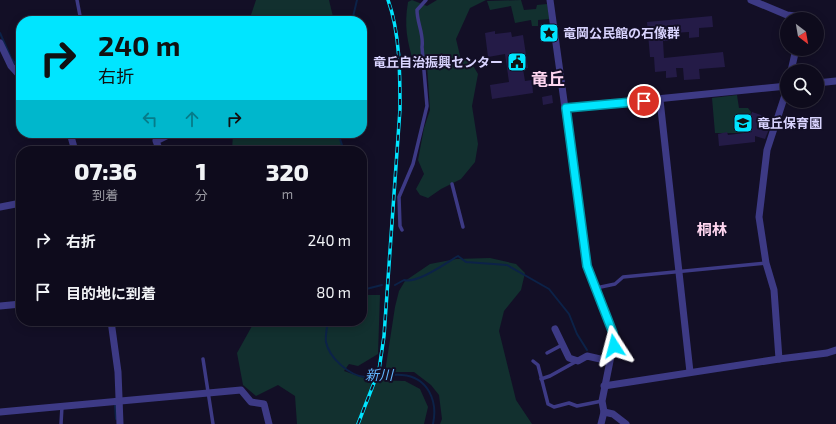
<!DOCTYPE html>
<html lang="ja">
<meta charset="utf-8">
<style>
body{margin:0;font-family:"Exo 2","Noto Sans JP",sans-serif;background:#171425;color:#f1f3f6;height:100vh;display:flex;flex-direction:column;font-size:15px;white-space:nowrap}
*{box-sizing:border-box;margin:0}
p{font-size:13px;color:#9b9ba3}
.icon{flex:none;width:22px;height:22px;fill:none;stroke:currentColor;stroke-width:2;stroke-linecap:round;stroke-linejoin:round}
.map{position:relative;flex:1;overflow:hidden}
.drawer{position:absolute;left:16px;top:146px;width:351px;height:180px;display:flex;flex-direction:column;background:#0e0b1c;border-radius:16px;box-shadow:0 2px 10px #0003,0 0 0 1px #2e2b3b}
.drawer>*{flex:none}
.banner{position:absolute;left:16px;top:16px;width:351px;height:122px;border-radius:16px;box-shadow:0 2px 10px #0003,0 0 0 1px #2e2b3b;background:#00e5ff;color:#111;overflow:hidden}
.needle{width:26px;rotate:149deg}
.buttons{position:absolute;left:780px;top:12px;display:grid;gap:8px}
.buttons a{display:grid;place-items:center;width:44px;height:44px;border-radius:50%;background:#0e0b1c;box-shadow:0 2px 10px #0003,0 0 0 1px #2e2b3b;font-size:20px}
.pin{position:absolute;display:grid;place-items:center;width:34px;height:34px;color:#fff;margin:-17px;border:2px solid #fff;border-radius:50%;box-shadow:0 1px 4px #0007}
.me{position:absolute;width:44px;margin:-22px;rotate:351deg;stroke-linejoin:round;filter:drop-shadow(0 0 3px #0008)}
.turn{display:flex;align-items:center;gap:14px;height:84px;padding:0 16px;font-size:18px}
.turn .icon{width:52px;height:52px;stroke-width:2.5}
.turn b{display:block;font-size:28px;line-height:34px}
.lanes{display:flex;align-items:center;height:38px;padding:0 16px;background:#0003;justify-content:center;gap:20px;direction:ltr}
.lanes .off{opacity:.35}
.eta{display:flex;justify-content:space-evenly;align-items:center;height:68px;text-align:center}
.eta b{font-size:24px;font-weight:800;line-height:28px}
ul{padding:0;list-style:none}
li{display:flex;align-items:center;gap:12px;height:52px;padding:0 16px}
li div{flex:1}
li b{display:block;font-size:15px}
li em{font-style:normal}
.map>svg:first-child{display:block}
</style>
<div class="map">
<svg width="836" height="424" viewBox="0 0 836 424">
<rect width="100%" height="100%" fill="#130f26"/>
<g fill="#12302f">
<polygon points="256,0 329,0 334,21 249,21"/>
<path d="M412 0 427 6 437 0H486L470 8 456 39 461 60 469 59 478 74 472 106 478 144 475 162 461 179 441 189 428 198 420 195 416 189 424 174 418 160 424 128 430 110 427 65 414 64C407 41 404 26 408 2Z"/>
<polygon points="521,0 524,10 536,9 537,5 547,4 550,19 538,20 538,26 532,26 531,20 515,23 511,6 490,10 487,1"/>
<polygon points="737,95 739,108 748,108 751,112 744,133 715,133 712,98"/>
<polygon points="233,133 339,133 343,151 232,151"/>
<polygon points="490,258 516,264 525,273 521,290 504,311 499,331 516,400 532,424 440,424 442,419 439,395 431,385 414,372 385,372 395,307 399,291 405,281 430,264 456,259"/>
<polygon points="362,295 380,295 378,354 358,366 349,364 344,371 370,380 405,381 420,389 428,407 424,424 297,424 295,396 278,385 256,396 243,385 237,353 252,326 253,321 362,321"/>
</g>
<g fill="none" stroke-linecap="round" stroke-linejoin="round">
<g stroke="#0c2248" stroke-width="2">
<polyline points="352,21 357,0"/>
<polyline points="0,33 11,58 21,71"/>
<polyline points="338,133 344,151"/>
<path d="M395 285 404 280C417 284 446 263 458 256L466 262 507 265 549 289 569 314 577 334 587 350"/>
<polyline points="362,290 382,285"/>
<path d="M328 321C327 328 325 336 326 342 329 358 350 376 365 377 378 377 390 374 402 375 428 377 438 401 433 424"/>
<polyline points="115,405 116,419"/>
</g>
</g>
<g fill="#241b47">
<polygon points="712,16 713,27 699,28 699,37 689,38 689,32 671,33 671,41 663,41 664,58 723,52 725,67 699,69 700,79 684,80 683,68 676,68 677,77 666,78 666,71 655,72 654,57 650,57 647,22"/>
<polygon points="495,31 495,34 511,32 512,37 523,35 528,68 523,69 525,81 532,80 533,93 492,99 490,85 509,82 505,54 488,57 485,33"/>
<polygon points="552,95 553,103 543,105 542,97"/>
<polygon points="752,112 773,119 765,139 755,136 755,142 719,146 718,134 727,132 728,135 752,132 750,130 751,126 748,124"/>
</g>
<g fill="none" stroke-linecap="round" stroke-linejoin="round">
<g stroke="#3d3a85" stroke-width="3.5">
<polyline points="77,0 81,21"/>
<polyline points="452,184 463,227"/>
<path d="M402 230 400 226 399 197 413 164 427 106 422 47C424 34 417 23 417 10L426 0"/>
<polyline points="596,288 615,284 623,277 766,263"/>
<polyline points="547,353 562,345"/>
<polyline points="203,359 213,424"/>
<polyline points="533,361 538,365 548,404 554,407 569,403 577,406 602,401"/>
<polyline points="541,379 550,376 577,361"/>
<polyline points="61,424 62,406"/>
</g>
<g stroke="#3d3a85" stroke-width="7">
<polyline points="550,0 587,267 613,333 613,346 602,401 604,412 601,424"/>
<polyline points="751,0 787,15 803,17 803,19"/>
<polyline points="0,43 11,66 21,77"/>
<polyline points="791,71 796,49"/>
<polyline points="817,83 836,81"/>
<polyline points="660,100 690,372"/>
<polyline points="566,108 787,86"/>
<polyline points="70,133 75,151"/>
<polyline points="160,151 156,141 172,133"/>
<polyline points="0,207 21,203"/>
<polyline points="0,306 21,304"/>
<polyline points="111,321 118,372 120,424"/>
<polyline points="555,329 569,358 578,361 587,356 609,361"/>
<polyline points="779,359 774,290 766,263 759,217 767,150 787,89"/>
<polyline points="604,386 779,359 827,353 836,350"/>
<polyline points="0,412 241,390 251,402 264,404 269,424"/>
<polyline points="604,412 613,414 626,424"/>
</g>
<defs>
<path id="rail" d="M358 424 379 370 384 336 400 109C400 74 400 33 388 0"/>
</defs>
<use href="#rail" stroke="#00e5ff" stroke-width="3.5"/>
<use href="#rail" stroke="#130f26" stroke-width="2" stroke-dasharray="6" stroke-linecap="butt"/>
</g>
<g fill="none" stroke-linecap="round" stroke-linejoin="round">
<defs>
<polyline id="route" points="614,346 613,333 587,266 566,108 644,101"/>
</defs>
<use href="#route" stroke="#0095a6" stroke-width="10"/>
<use href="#route" stroke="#00e5ff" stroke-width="7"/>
</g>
<defs>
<symbol id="sight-square" viewBox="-11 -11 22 22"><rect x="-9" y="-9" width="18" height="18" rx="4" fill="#00e5ff" stroke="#130f26"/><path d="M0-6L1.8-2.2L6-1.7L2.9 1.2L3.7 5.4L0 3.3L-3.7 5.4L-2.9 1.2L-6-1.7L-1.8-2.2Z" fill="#111"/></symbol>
<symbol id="civic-square" viewBox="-11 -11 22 22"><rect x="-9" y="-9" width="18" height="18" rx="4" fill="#00e5ff" stroke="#130f26"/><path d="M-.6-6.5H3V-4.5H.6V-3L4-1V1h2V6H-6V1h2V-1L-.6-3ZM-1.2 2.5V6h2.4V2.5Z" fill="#111"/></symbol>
<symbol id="school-square" viewBox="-11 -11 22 22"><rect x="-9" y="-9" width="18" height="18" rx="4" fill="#00e5ff" stroke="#130f26"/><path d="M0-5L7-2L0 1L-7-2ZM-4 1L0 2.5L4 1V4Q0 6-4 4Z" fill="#111"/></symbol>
</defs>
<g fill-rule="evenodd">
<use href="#sight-square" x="538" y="22" width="22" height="22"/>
<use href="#civic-square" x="506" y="51" width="22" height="22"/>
<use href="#school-square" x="732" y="112" width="22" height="22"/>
</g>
<g text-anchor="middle" stroke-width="4" stroke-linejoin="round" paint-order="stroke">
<g font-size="13" font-weight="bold" fill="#d9d4ff" stroke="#130f26" text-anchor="start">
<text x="563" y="38">竜岡公民館の石像群</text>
<text x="503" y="67" text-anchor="end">竜丘自治振興センター</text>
<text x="757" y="128">竜丘保育園</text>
</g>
<g font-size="14" font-style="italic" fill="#62b6ff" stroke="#130f26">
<text x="379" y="380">新川</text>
</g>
<g font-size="15" font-weight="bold" fill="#ffd6f0" stroke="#130f26">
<text x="712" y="235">桐林</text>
</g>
<g font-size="17" font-weight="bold" fill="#ffd6f0" stroke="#130f26">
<text x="548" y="85">竜丘</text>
</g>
</g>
</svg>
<div class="buttons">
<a><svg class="needle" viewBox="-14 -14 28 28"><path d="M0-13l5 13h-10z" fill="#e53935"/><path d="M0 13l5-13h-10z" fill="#9b9ba3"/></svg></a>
<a><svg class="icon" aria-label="search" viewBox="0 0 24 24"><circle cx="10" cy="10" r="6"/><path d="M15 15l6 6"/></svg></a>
</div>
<div class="pin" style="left:644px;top:101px;background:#d93025"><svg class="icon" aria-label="arrive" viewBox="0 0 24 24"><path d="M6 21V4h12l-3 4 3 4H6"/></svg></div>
<svg class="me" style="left:614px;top:346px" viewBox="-20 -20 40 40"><path d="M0-17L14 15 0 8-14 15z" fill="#00e5ff" stroke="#fff" stroke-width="4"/></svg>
<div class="banner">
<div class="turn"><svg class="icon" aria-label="right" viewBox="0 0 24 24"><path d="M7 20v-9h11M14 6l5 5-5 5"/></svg><div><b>240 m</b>右折</div></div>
<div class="lanes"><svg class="icon off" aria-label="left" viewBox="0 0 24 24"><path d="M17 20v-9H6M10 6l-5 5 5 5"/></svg><svg class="icon off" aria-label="ahead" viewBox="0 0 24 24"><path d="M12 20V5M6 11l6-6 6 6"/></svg><svg class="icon" aria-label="right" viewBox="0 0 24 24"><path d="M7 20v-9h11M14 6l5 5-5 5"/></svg></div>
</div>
<section class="drawer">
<div class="eta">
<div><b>07:36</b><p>到着</p></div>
<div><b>1</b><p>分</p></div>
<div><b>320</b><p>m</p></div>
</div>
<ul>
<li><svg class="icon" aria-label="right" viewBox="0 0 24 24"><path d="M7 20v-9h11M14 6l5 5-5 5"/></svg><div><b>右折</b></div><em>240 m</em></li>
<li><svg class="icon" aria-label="arrive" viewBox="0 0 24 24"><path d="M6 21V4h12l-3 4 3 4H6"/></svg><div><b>目的地に到着</b></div><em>80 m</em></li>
</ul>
</section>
</div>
